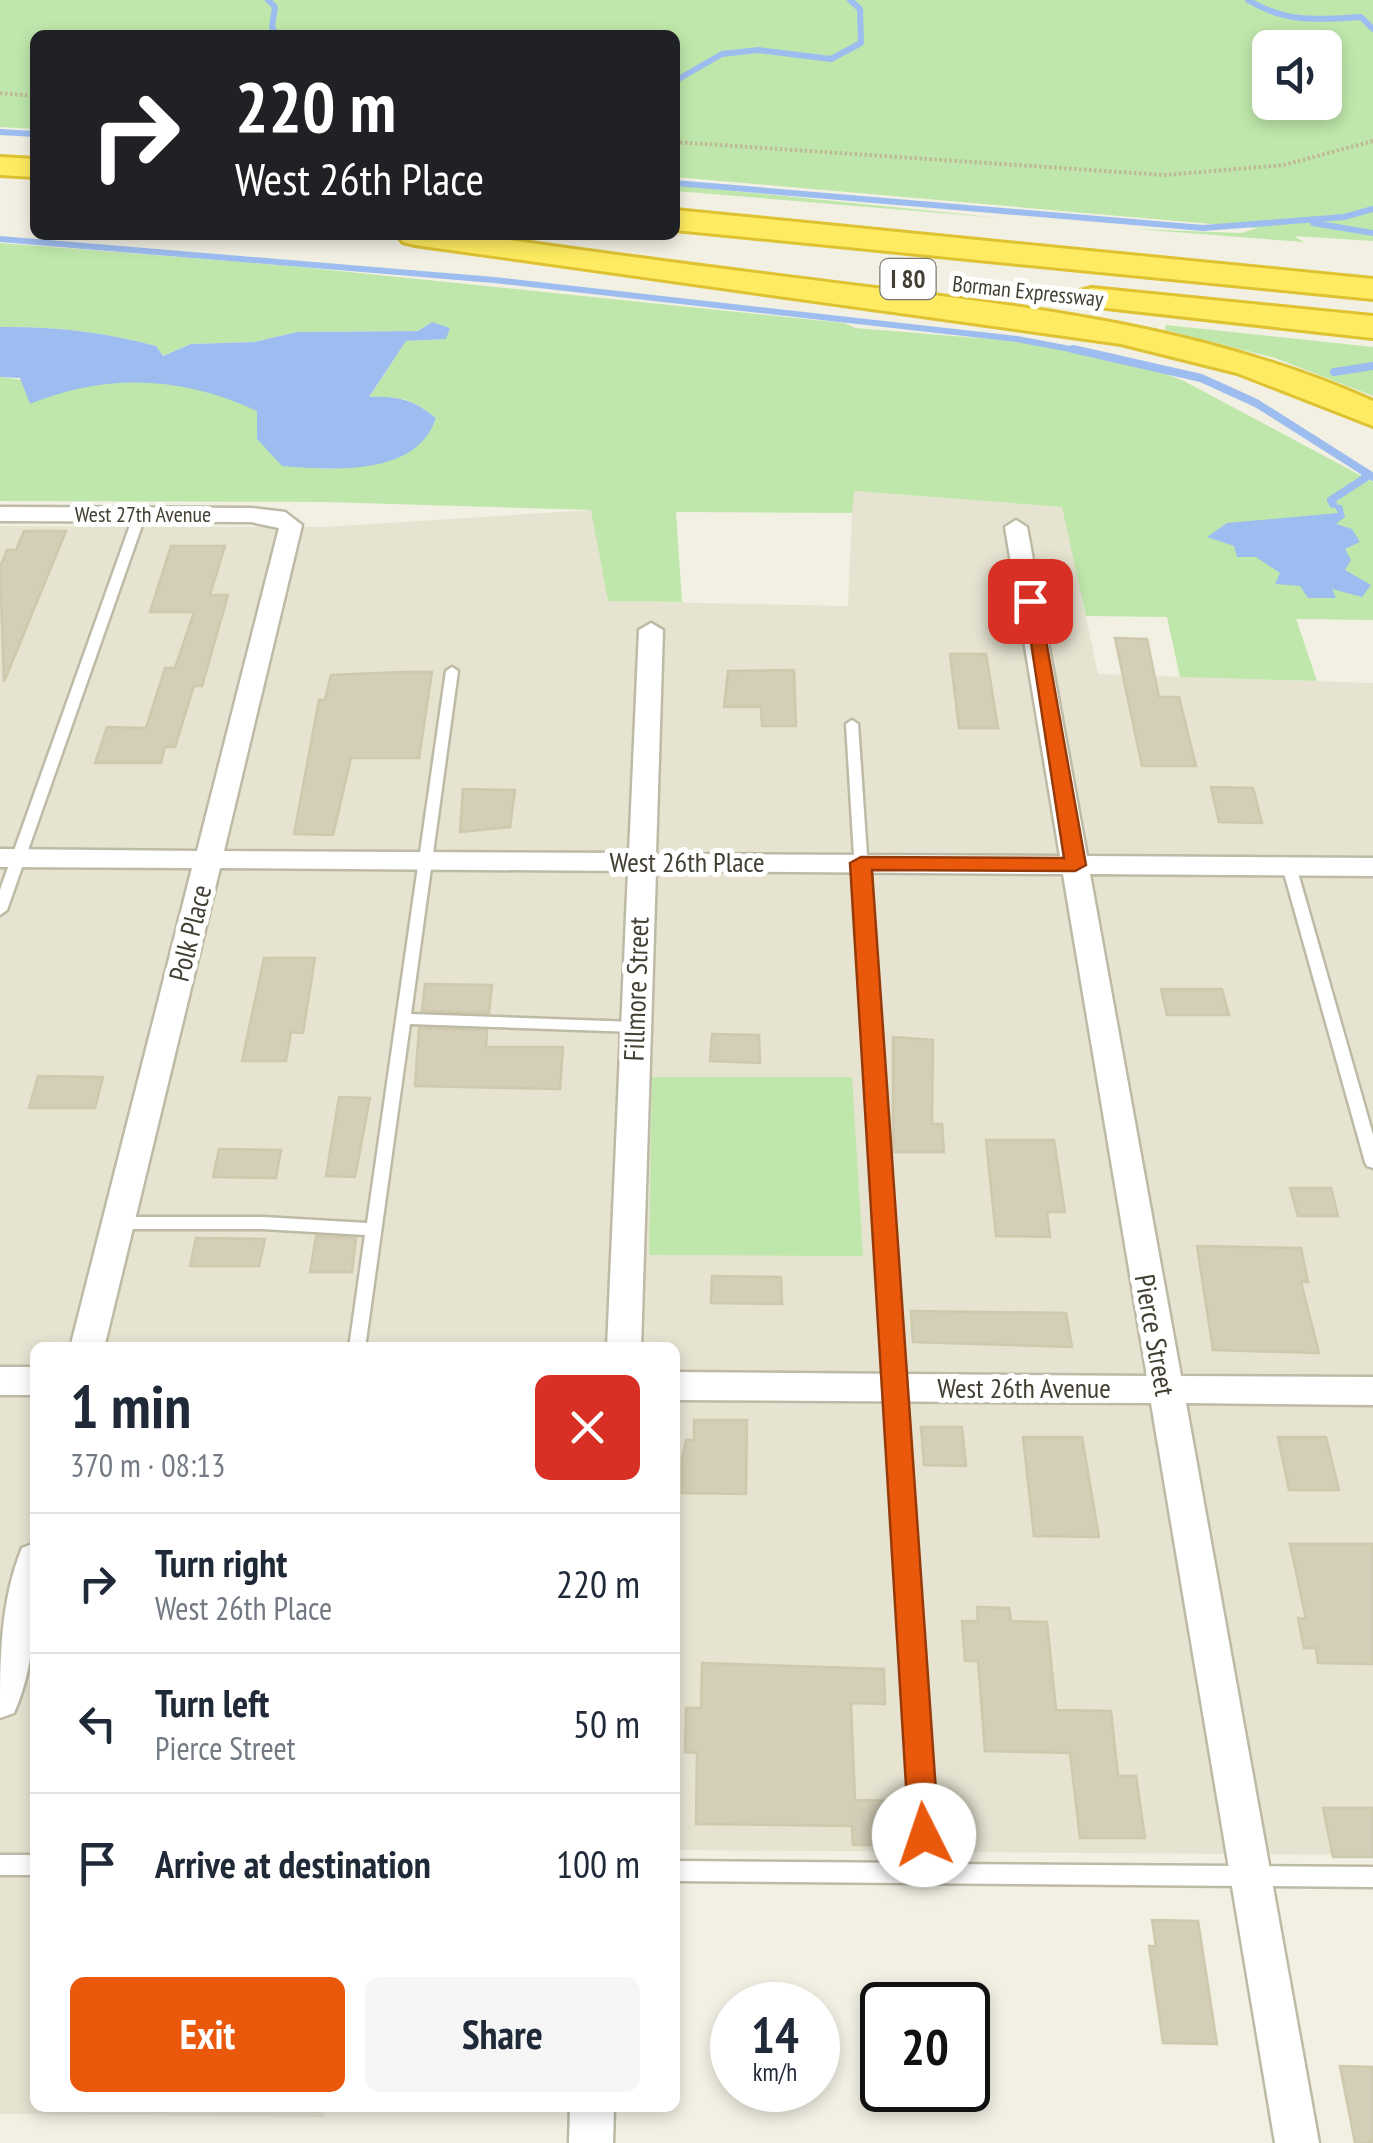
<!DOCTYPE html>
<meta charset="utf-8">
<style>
body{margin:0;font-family:"PT Sans Narrow",sans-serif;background:#f6f6f7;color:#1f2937;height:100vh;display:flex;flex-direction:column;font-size:38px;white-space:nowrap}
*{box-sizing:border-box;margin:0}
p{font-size:32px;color:#747a83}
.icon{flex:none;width:55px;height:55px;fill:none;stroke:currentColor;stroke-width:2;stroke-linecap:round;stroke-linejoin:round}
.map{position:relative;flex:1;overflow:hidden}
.panel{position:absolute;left:30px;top:1342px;width:650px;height:770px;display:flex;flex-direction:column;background:#fff;border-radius:15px;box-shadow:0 5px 15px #0003}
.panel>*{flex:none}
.guide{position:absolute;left:30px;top:30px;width:650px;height:210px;border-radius:15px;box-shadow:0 5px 15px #0003;background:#202124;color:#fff;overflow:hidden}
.tools{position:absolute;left:1252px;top:30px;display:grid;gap:20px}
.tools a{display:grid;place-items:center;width:90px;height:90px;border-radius:15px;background:#fff;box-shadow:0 5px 15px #0003;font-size:50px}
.speed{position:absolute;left:710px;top:1982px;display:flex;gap:20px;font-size:50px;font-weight:700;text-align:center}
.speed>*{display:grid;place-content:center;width:130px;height:130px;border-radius:50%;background:#fff;box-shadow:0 5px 15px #0003;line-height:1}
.speed small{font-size:25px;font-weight:400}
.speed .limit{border:5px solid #111;border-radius:15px;background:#fff;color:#111}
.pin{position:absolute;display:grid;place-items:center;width:85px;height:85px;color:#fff;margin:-42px;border-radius:20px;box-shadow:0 5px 15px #0006}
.me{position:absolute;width:110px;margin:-55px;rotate:356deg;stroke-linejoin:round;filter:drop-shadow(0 0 8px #0008)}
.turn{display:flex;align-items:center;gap:35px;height:210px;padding:0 40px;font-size:45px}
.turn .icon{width:130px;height:130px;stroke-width:2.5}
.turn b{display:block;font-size:70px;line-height:85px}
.round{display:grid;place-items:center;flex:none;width:105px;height:105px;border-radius:15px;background:#f6f6f7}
.summary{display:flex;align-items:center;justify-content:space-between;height:170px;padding:0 40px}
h1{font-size:60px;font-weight:800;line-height:75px}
.action{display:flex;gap:20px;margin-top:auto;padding:20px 40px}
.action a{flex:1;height:115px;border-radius:15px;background:#ea580c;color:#fff;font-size:40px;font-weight:800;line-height:115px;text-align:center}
.action a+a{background:#f6f6f7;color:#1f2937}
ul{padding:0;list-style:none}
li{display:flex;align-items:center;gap:30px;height:140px;padding:0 40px;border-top:2px solid #e0e1e3}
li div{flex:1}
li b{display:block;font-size:38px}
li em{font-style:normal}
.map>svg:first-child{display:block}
</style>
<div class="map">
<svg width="1373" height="2143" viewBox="0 0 1373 2143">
<rect width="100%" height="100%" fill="#f2f0e3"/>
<polygon fill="#e6e3d1" points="853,491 1063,507 1098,674 1373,683 1373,1855 675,1850 675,1348 35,1348 35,2108 325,2108 324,2117 0,2114 0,526 325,527 592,510 608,601 848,606"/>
<g fill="#bfe7ab" fill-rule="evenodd">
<path d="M0 0H1373V241L1294 236 1304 242 1135 229 1241 233 1257 228 675 177V35H35V129L0 127ZM1270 48H1325V102H1270Z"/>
<polygon points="675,185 1001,218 675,191"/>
<path d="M0 243 281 265 845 323 855 328 1015 341 1140 364 1184 381 1373 482V620L1296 619 1317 681 1180 677 1167 617 1086 616 1062 507 854 491 852 513 676 512 682 602 608 601 591 510 325 502 0 501V377L53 384 262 371 323 469C364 466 421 464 436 418 414 400 397 394 368 399L406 341 446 339 432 322 418 331 297 332 254 342 191 344 162 356 156 346C105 332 53 326 0 327Z"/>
<polygon points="1166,325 1373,347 1373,396 1275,358 1165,330"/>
<polygon points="652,1077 852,1077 863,1256 649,1255"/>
</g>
<g fill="#9dbdf0">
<path d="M432 322 450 328 446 339 406 341 369 397C397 396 413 399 436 418 417 477 332 470 282 466L257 439V411C181 376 108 373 30 404L20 378 0 377V327C53 326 105 332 156 346L163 356 191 344 254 342 297 332 418 331Z"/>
<polygon points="1333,504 1342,505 1345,517 1336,524 1352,529 1360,542 1345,549 1351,560 1345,570 1371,585 1362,597 1332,589 1336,598 1308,598 1300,586 1275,584 1280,573 1256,557 1237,557 1234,546 1207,537 1227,523 1338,513"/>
</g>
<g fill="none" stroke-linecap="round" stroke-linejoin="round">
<g stroke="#9dbdf0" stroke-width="6">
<polyline points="268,0 275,7 272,27 277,35"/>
<path d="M1248 0C1286 23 1317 20 1361 17L1373 29"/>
<polyline points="675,81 722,54 758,50 831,59 861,43 860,9 850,0"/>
<polyline points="0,132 35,134"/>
<polyline points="675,183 1203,228 1344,217 1373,209"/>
<polyline points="1313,223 1373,233"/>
<polyline points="0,239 494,280 1017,339 1086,352"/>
</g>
<g stroke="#9dbdf0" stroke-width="8">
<polyline points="1073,349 1201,378 1256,403 1373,477"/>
<polyline points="1334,372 1373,366"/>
<polyline points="1333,504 1331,500 1365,478 1365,472"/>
</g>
</g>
<g fill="#d3ceb8" stroke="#cec8ac" stroke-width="2.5">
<polygon points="24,531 66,531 4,682 0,567 7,550 16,550"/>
<polygon points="171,546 225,546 210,595 228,595 202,686 194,686 175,747 165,747 161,763 95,763 107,727 146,728 165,668 175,668 194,612 150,612"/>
<polygon points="1115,638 1147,639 1159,697 1179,697 1196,766 1142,766"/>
<polygon points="950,654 986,654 998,728 959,728"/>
<polygon points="794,670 796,726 762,726 761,707 724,707 728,671"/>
<polygon points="404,672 432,672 419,758 351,758 333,835 294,834 319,700 325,700 331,675"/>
<polygon points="1211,787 1253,788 1262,823 1219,822"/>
<polygon points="463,789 515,790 510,827 460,832"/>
<polygon points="264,958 315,958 303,1033 291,1032 286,1061 242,1061"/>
<polygon points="425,984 492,985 489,1013 422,1011"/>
<polygon points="1161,989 1222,989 1229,1015 1167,1015"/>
<polygon points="419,1028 487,1030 486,1047 563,1047 560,1089 415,1086"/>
<polygon points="712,1034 759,1035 760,1063 710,1061"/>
<polygon points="893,1037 933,1040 932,1124 942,1124 944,1152 893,1152"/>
<polygon points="38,1076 103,1077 95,1108 29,1108"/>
<polygon points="339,1097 370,1098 355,1177 326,1176"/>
<polygon points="986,1140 1054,1140 1065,1212 1047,1212 1050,1237 996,1236"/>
<polygon points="219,1149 281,1150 276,1178 213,1177"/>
<polygon points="1290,1188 1331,1188 1338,1216 1298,1216"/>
<polygon points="316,1236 356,1238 352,1272 310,1272"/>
<polygon points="196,1238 265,1239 259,1266 190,1266"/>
<polygon points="1197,1246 1301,1248 1308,1282 1301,1282 1319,1353 1213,1350"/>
<polygon points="712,1276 781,1277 782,1304 711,1303"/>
<polygon points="911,1311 1066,1313 1072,1347 913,1342"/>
<polygon points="694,1420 747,1420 746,1494 682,1493 682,1459 686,1440 694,1440"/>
<polygon points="921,1427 962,1427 966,1466 924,1465"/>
<polygon points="1023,1437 1082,1437 1099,1537 1034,1536"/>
<polygon points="1278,1437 1326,1437 1339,1490 1289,1490"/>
<polygon points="1290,1544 1373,1544 1373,1664 1318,1663 1316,1648 1304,1648 1298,1618 1306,1619"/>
<polygon points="977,1607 1009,1608 1011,1621 1047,1622 1056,1710 1111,1711 1118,1776 1136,1776 1145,1838 1080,1838 1070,1753 985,1751 978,1661 965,1661 962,1621 978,1621"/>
<polygon points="702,1663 884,1669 885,1704 851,1703 855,1800 901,1801 904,1845 853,1845 852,1826 696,1824 697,1753 685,1752 686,1708 701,1708"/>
<polygon points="1323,1808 1373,1808 1373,1857 1333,1857"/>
<polygon points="1152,1920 1198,1921 1217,2044 1163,2043 1149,1946 1156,1946"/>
<polygon points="1340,2066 1373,2067 1373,2143 1355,2143"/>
</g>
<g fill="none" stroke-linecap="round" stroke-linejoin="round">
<defs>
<g id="lane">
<polygon points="140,511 146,514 7,910 0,915 0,890 134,514"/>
<polygon points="452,667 458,671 411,1014 635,1022 642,1027 635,1032 410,1024 365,1348 349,1348 365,1235 263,1229 118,1229 112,1227 110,1223 112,1219 118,1217 263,1217 367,1223 446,671"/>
<polygon points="852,720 858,724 936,1864 1373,1867 1373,1887 675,1881 675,1861 915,1863 846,724"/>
<polygon points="1289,862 1296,866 1373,1135 1373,1168 1367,1166 1365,1162 1282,866"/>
<rect x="0" y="1855" width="35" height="20"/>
</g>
<g id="street">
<polygon points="0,507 251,508 285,512 302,525 224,851 629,853 639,630 651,623 663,630 656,854 1060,856 1005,527 1016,520 1027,527 1087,856 1373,858 1373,876 1090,874 1181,1376 1373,1377 1373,1405 1186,1403 1319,2143 1275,2143 1151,1403 675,1400 675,1372 1147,1376 1063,874 656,871 641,1348 607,1348 628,871 220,868 104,1348 70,1348 192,868 0,867 0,849 197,851 279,528 251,522 0,521"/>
<rect x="0" y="1367" width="35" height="28"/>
<path d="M35 1543C35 1601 38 1660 14 1713L0 1718C0 1661 0 1601 22 1548Z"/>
<polygon points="570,2108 614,2108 613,2143 569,2143"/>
</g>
<g id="highway">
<polygon points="0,157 35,159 35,177 0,175"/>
<polygon points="675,210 1373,279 1373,299 675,230"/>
<path d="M398 235H476C604 254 731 270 859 286 1035 307 1210 328 1373 401V426L1237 373 1121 344 415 245 403 242Z"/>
<polygon points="1092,288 1373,316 1373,338 1080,305 1075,298 1080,291"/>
</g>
</defs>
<use href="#lane" stroke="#bdbaa6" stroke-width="5"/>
<use href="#street" stroke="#bdbaa6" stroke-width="5"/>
<use href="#highway" stroke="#dec231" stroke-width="6"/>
<g stroke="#bfb997" stroke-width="4" stroke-dasharray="2.5 2.5" stroke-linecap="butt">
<polyline points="0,93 35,96"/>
<polyline points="675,142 1165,175 1284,165 1373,141"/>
</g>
<use href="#lane" fill="#fff" fill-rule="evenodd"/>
<use href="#street" fill="#fff" fill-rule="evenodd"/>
<use href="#highway" fill="#feeb61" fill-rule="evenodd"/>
</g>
<polygon fill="#ea580c" stroke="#983908" stroke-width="2.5" points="1024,597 1039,601 1086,865 1075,871 872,870 939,1835 934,1845 924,1849 913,1845 909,1835 850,863 861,857 1064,858"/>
<g text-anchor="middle" stroke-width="10" stroke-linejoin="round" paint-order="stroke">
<g font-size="22" fill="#434033" stroke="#fff">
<text transform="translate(1028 291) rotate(6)" y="8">Borman Expressway</text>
<text x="143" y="522">West 27th Avenue</text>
</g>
<rect fill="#fff" stroke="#7b7970" stroke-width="2.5" x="880.5" y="259" width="55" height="40" rx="8"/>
<g font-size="25" font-weight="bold" fill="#434033">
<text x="908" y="288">I 80</text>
</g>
<g font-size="28" fill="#434033" stroke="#fff">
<text x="687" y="872">West 26th Place</text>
<text transform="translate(190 933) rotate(-76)" y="10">Polk Place</text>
<text transform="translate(636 989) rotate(-88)" y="10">Fillmore Street</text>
<text transform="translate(1155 1335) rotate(80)" y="10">Pierce Street</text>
<text x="1024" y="1398">West 26th Avenue</text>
</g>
</g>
</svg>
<div class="tools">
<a><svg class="icon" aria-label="sound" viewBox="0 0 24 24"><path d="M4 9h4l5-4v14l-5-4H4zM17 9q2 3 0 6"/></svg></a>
</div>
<div class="speed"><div>14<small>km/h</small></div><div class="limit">20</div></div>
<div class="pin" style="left:1030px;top:601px;background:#d93025"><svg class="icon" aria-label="arrive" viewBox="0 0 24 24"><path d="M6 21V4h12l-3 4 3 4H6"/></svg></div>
<svg class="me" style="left:924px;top:1835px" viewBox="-20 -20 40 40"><circle r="19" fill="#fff"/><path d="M0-13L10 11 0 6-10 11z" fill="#ea580c"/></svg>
<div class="guide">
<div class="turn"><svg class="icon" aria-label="right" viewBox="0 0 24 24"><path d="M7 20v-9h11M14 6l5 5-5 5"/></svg><div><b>220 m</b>West 26th Place</div></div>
</div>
<section class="panel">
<div class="summary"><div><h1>1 min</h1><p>370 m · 08:13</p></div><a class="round" style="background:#d93025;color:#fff"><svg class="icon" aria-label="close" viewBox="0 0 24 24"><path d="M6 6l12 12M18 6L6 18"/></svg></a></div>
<ul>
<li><svg class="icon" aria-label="right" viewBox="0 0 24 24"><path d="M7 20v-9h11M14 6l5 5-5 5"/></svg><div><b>Turn right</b><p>West 26th Place</p></div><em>220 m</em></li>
<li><svg class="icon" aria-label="left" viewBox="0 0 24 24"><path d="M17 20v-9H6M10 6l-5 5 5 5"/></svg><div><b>Turn left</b><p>Pierce Street</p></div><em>50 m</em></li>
<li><svg class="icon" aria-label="arrive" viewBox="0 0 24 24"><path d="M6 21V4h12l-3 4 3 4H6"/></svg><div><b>Arrive at destination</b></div><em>100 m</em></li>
</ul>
<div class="action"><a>Exit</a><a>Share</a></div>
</section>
</div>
